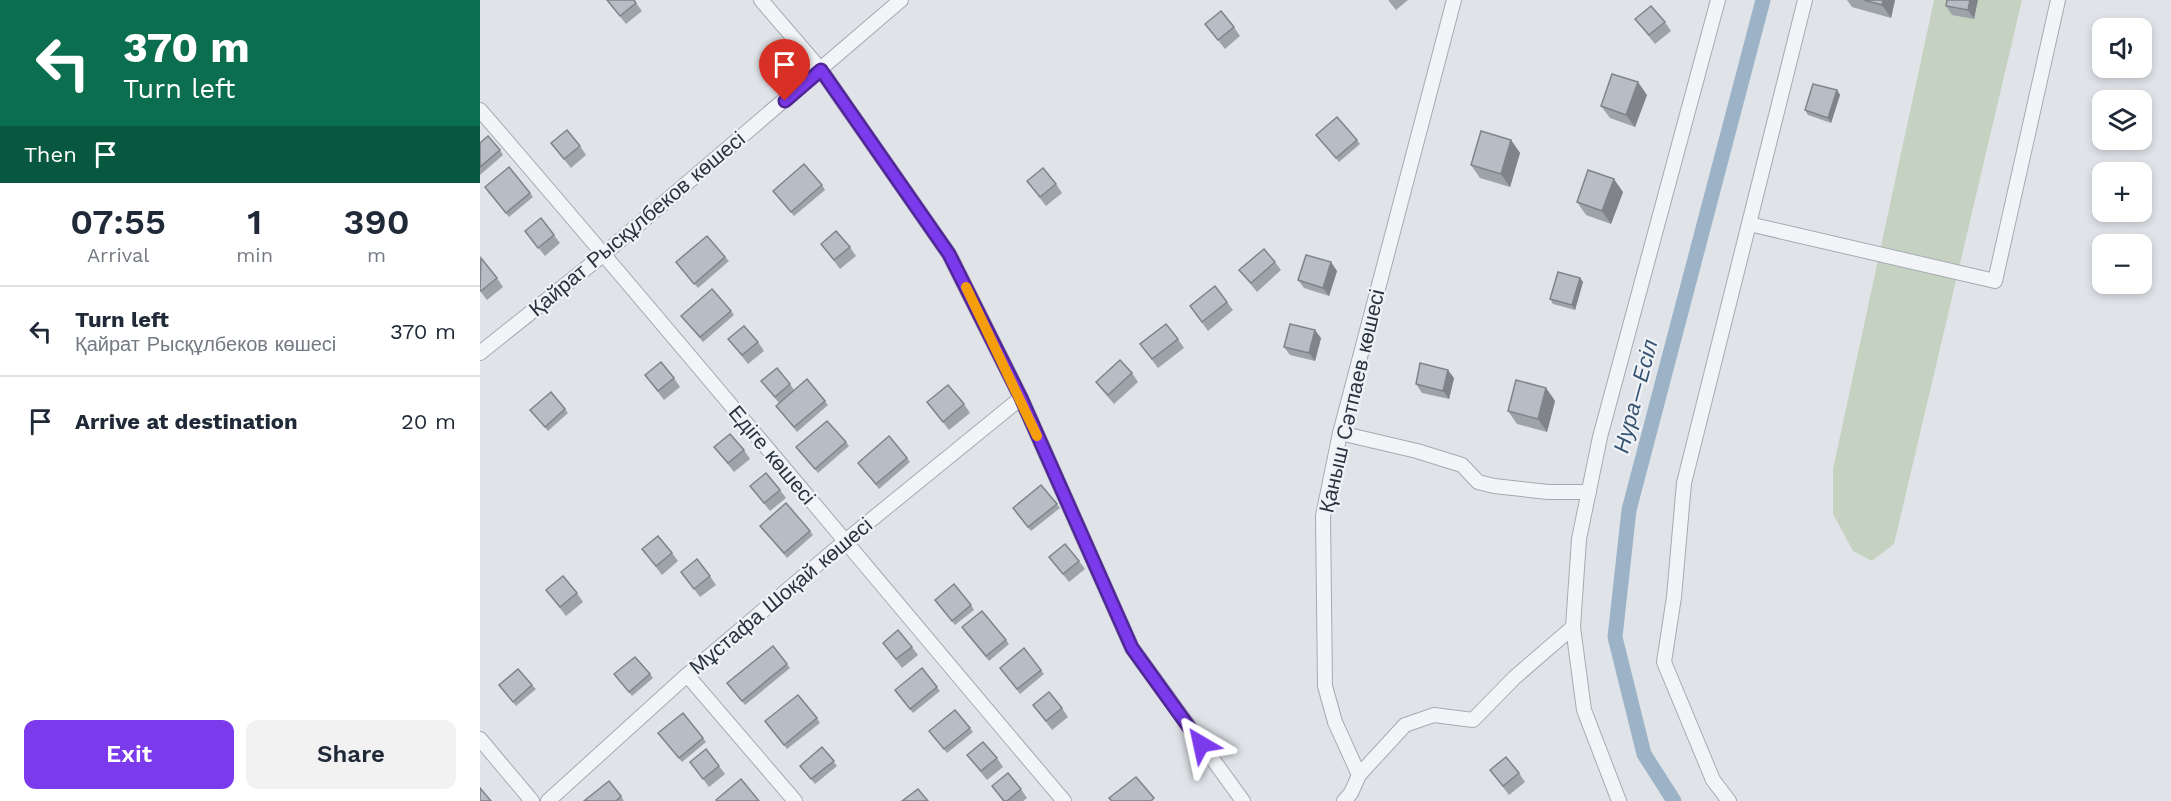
<!DOCTYPE html>
<meta charset="utf-8">
<style>
body{margin:0;font-family:"Work Sans",sans-serif;background:#f2f2f3;color:#1f2937;height:100vh;display:flex;flex-direction:column;font-size:22px;white-space:nowrap}
*{box-sizing:border-box;margin:0}
p{font-size:20px;color:#747a83}
.icon{flex:none;width:33px;height:33px;fill:none;stroke:currentColor;stroke-width:2;stroke-linecap:round;stroke-linejoin:round}
.map{position:relative;flex:1;overflow:hidden}
.sheet{display:flex;flex-direction:column;background:#fff;width:480px}
.sheet>*{flex:none}
.hud{background:#0b6e4f;color:#fff;overflow:hidden}
.tools{position:absolute;left:1612px;top:18px;display:grid;gap:12px}
.tools a{display:grid;place-items:center;width:60px;height:60px;border-radius:12px;background:#fff;box-shadow:0 3px 9px #0003;font-size:30px}
.pin{position:absolute;display:grid;place-items:center;width:51px;height:51px;color:#fff;margin:-62px -26px;border-radius:50% 50% 50% 0;rotate:-45deg;box-shadow:0 0 6px #0007}
.pin .icon{rotate:45deg}
.me{position:absolute;width:66px;margin:-33px;rotate:324deg;stroke-linejoin:round;filter:drop-shadow(0 0 4px #0008)}
.turn{display:flex;align-items:center;gap:21px;height:126px;padding:0 24px;font-size:27px}
.turn .icon{width:78px;height:78px;stroke-width:2.5}
.turn b{display:block;font-size:42px;line-height:51px}
.then{display:flex;align-items:center;height:57px;padding:0 24px;background:#0003;gap:12px;font-size:22px}
.eta{display:flex;justify-content:space-evenly;align-items:center;height:102px;text-align:center}
.eta b{font-size:36px;font-weight:600;line-height:42px}
.button{display:flex;gap:12px;margin-top:auto;padding:12px 24px}
.button a{flex:1;height:69px;border-radius:12px;background:#7c3aed;color:#fff;font-size:24px;font-weight:600;line-height:69px;text-align:center}
.button a+a{background:#f2f2f3;color:#1f2937}
ul{padding:0;list-style:none}
li{display:flex;align-items:center;gap:18px;height:90px;padding:0 24px;border-top:2px solid #e0e1e3}
li div{flex:1}
li b{display:block;font-size:22px}
li em{font-style:normal}
main{display:flex;flex:1;min-height:0}
.map>svg:first-child{display:block}
</style>
<main>
<section class="sheet">
<div class="hud">
<div class="turn"><svg class="icon" aria-label="left" viewBox="0 0 24 24"><path d="M17 20v-9H6M10 6l-5 5 5 5"/></svg><div><b>370 m</b>Turn left</div></div>
<div class="then">Then<svg class="icon" aria-label="arrive" viewBox="0 0 24 24"><path d="M6 21V4h12l-3 4 3 4H6"/></svg></div>
</div>
<div class="eta">
<div><b>07:55</b><p>Arrival</p></div>
<div><b>1</b><p>min</p></div>
<div><b>390</b><p>m</p></div>
</div>
<ul>
<li><svg class="icon" aria-label="left" viewBox="0 0 24 24"><path d="M17 20v-9H6M10 6l-5 5 5 5"/></svg><div><b>Turn left</b><p>Қайрат Рысқұлбеков көшесі</p></div><em>370 m</em></li>
<li><svg class="icon" aria-label="arrive" viewBox="0 0 24 24"><path d="M6 21V4h12l-3 4 3 4H6"/></svg><div><b>Arrive at destination</b></div><em>20 m</em></li>
</ul>
<div class="button"><a>Exit</a><a>Share</a></div>
</section>
<div class="map">
<svg width="1691" height="801" viewBox="0 0 1691 801">
<rect width="100%" height="100%" fill="#e0e4e8"/>
<polygon fill="#c6d2c1" points="1454,0 1542,0 1414,544 1392,561 1373,551 1353,514 1353,469"/>
<g fill="none" stroke-linecap="round" stroke-linejoin="round">
<polyline stroke="#9cb3c7" stroke-width="15" points="1194,801 1164,754 1135,637 1149,510 1283,0"/>
<defs>
<g id="minor">
<polyline points="281,0 341,70 469,254 541,398 652,648 763,801"/>
<path d="M0 110C197 338 389 571 584 801"/>
<polyline points="1269,224 1515,281 1578,0"/>
<polyline points="0,353 124,254 421,0"/>
<polyline points="860,433 937,451 982,465 998,482 1014,486 1068,492 1109,492"/>
<polyline points="207,675 315,801"/>
<polyline points="0,739 52,801"/>
<polyline points="879,775 925,725 954,715 993,720 1034,678 1093,627"/>
<polyline points="68,801 207,675 364,542 541,398"/>
<polyline points="864,801 871,793 879,775 855,722 845,686 843,516 860,433 974,0"/>
<polyline points="1139,801 1104,710 1093,627 1099,539 1120,437 1238,0"/>
<polyline points="1249,801 1233,780 1184,662 1194,597 1204,483 1325,0"/>
</g>
</defs>
<use href="#minor" stroke="#a5abb2" stroke-width="16"/>
<use href="#minor" stroke="#f2f4f7" stroke-width="14"/>
</g>
<g fill="#9da3a9">
<polygon points="127,0 154,0 162,11 146,24"/>
<polygon points="908,0 928,0 916,10"/>
<polygon points="1367,0 1415,0 1411,18 1372,7"/>
<polygon points="1467,0 1497,0 1494,19 1472,15 1466,6"/>
<polygon points="1155,19 1185,22 1191,31 1175,44"/>
<polygon points="725,24 754,27 760,36 745,49"/>
<polygon points="1357,90 1360,95 1351,123 1328,115 1325,110"/>
<polygon points="1167,95 1155,127 1130,118 1121,106"/>
<polygon points="836,135 877,140 880,144 859,162"/>
<polygon points="1031,140 1040,153 1030,187 1000,178 991,165"/>
<polygon points="0,143 20,150 23,155 0,175"/>
<polygon points="71,143 100,146 106,155 91,168"/>
<polygon points="547,181 576,184 582,193 566,206"/>
<polygon points="342,185 345,190 314,216 293,191"/>
<polygon points="8,192 50,193 53,197 29,217"/>
<polygon points="1143,192 1131,224 1106,215 1097,202"/>
<polygon points="45,231 74,235 80,243 65,256"/>
<polygon points="341,244 370,247 376,256 360,269"/>
<polygon points="245,257 249,261 218,288 196,262"/>
<polygon points="0,259 17,278 23,287 7,300 0,291"/>
<polygon points="795,262 801,270 777,292 759,270"/>
<polygon points="857,271 849,296 824,288 818,280"/>
<polygon points="1100,278 1103,282 1095,310 1073,304 1070,299"/>
<polygon points="747,302 753,310 728,331 710,306"/>
<polygon points="251,311 254,315 223,342 201,316"/>
<polygon points="841,338 835,361 810,355 804,347"/>
<polygon points="248,339 278,342 284,351 268,364"/>
<polygon points="698,339 704,348 678,368 660,344"/>
<polygon points="652,373 658,382 634,404 622,390 616,382"/>
<polygon points="165,375 194,378 200,387 184,400"/>
<polygon points="974,378 969,399 942,393 936,384"/>
<polygon points="281,381 310,384 314,390 345,401 348,405 317,432 296,406 299,403"/>
<polygon points="1066,388 1075,401 1067,432 1037,424 1028,411"/>
<polygon points="447,402 484,404 490,413 469,430"/>
<polygon points="85,409 88,413 68,431 50,410"/>
<polygon points="366,442 369,446 338,473 316,447"/>
<polygon points="234,447 264,450 270,459 254,472"/>
<polygon points="427,458 430,462 399,489 378,463"/>
<polygon points="270,486 300,490 306,498 290,511"/>
<polygon points="577,504 580,508 551,531 536,513"/>
<polygon points="280,526 330,531 333,535 307,558"/>
<polygon points="162,549 192,553 198,561 182,575"/>
<polygon points="569,557 599,561 605,569 589,582"/>
<polygon points="201,572 230,576 236,585 220,597"/>
<polygon points="66,590 97,593 103,602 86,616"/>
<polygon points="458,604 491,605 494,610 475,625"/>
<polygon points="485,632 526,640 529,644 509,661"/>
<polygon points="403,643 432,647 438,655 422,668"/>
<polygon points="307,664 310,668 265,705 247,683"/>
<polygon points="442,668 460,691 433,713 418,695"/>
<polygon points="561,670 564,674 540,694 523,672"/>
<polygon points="134,674 170,674 173,678 152,696"/>
<polygon points="19,685 52,685 56,689 36,706"/>
<polygon points="553,705 582,708 588,717 572,730"/>
<polygon points="337,718 340,723 307,749 288,726"/>
<polygon points="490,728 493,732 467,753 449,731"/>
<polygon points="181,737 223,738 226,742 202,762"/>
<polygon points="342,747 357,766 335,784 320,766"/>
<polygon points="487,755 517,758 523,767 507,780"/>
<polygon points="210,762 239,766 245,774 229,787"/>
<polygon points="1010,770 1039,773 1045,782 1029,795"/>
<polygon points="512,786 541,789 547,798 543,801 523,801"/>
<polygon points="141,796 144,801 104,801"/>
</g>
<g fill="#80848a">
<polygon points="1403,0 1415,0 1411,18 1402,5"/>
<polygon points="1490,0 1498,0 1494,19 1488,10"/>
<polygon points="1158,82 1167,95 1155,127 1146,115"/>
<polygon points="1357,90 1360,95 1351,123 1348,118"/>
<polygon points="1031,140 1040,153 1030,187 1021,174"/>
<polygon points="1134,179 1143,192 1131,224 1122,211"/>
<polygon points="851,262 857,271 849,296 843,288"/>
<polygon points="1100,278 1103,282 1095,310 1092,305"/>
<polygon points="835,330 841,338 835,361 829,353"/>
<polygon points="968,370 974,378 969,399 963,391"/>
<polygon points="1066,388 1075,401 1067,432 1058,419"/>
</g>
<g fill="#b7bdc5" stroke="#80848a" stroke-width="1.5">
<polygon points="127,0 154,0 156,3 140,16"/>
<polygon points="1384,0 1403,0 1402,5"/>
<polygon points="1467,0 1490,0 1488,10 1466,6"/>
<polygon points="1171,6 1185,22 1169,35 1155,19"/>
<polygon points="741,11 754,27 738,40 725,24"/>
<polygon points="1132,74 1158,82 1146,115 1121,106"/>
<polygon points="1333,84 1357,90 1348,118 1325,110"/>
<polygon points="857,117 877,140 856,158 836,135"/>
<polygon points="87,130 100,146 84,159 71,143"/>
<polygon points="1001,131 1031,140 1021,174 991,165"/>
<polygon points="8,136 20,150 0,167 0,143"/>
<polygon points="324,164 342,185 311,212 293,191"/>
<polygon points="29,167 50,193 26,213 5,187"/>
<polygon points="563,168 576,184 560,197 547,181"/>
<polygon points="1108,170 1134,179 1122,211 1097,202"/>
<polygon points="61,218 74,235 58,248 45,231"/>
<polygon points="356,231 370,247 354,260 341,244"/>
<polygon points="227,236 245,257 214,284 196,262"/>
<polygon points="784,249 795,262 771,283 759,270"/>
<polygon points="826,255 851,262 843,288 818,280"/>
<polygon points="1,258 17,278 1,291 0,290"/>
<polygon points="1078,272 1100,278 1092,305 1070,299"/>
<polygon points="735,286 747,302 722,322 710,306"/>
<polygon points="232,289 251,311 220,337 201,316"/>
<polygon points="686,324 698,339 672,359 660,344"/>
<polygon points="810,324 835,330 829,353 804,347"/>
<polygon points="264,326 278,342 262,355 248,339"/>
<polygon points="640,360 652,373 628,395 616,382"/>
<polygon points="181,362 194,378 178,391 165,375"/>
<polygon points="940,363 968,370 963,391 936,384"/>
<polygon points="297,368 310,384 295,397 281,381"/>
<polygon points="327,379 345,401 314,427 296,406"/>
<polygon points="1036,380 1066,388 1058,419 1028,411"/>
<polygon points="468,385 484,404 463,422 447,402"/>
<polygon points="71,392 85,409 65,427 50,410"/>
<polygon points="347,421 366,442 335,469 316,447"/>
<polygon points="250,434 264,450 248,463 234,447"/>
<polygon points="409,436 427,458 396,484 378,463"/>
<polygon points="286,473 300,490 284,503 270,486"/>
<polygon points="561,485 577,504 548,527 533,508"/>
<polygon points="306,503 330,531 304,553 280,526"/>
<polygon points="178,536 192,553 176,566 162,549"/>
<polygon points="585,544 599,561 583,574 569,557"/>
<polygon points="217,559 230,576 214,589 201,572"/>
<polygon points="83,576 97,593 80,607 66,590"/>
<polygon points="474,584 491,605 472,621 455,600"/>
<polygon points="502,611 526,640 506,656 482,627"/>
<polygon points="418,630 432,647 416,659 403,643"/>
<polygon points="293,646 307,664 262,701 247,683"/>
<polygon points="544,648 561,670 537,689 520,668"/>
<polygon points="155,657 170,674 149,692 134,674"/>
<polygon points="442,668 457,687 430,709 415,690"/>
<polygon points="38,669 52,685 33,702 19,685"/>
<polygon points="569,692 582,708 566,721 553,705"/>
<polygon points="318,695 337,718 304,745 285,721"/>
<polygon points="475,710 490,728 464,749 449,731"/>
<polygon points="203,713 223,738 199,758 178,733"/>
<polygon points="503,742 517,758 501,771 487,755"/>
<polygon points="342,747 354,761 331,779 320,766"/>
<polygon points="226,749 239,766 223,779 210,762"/>
<polygon points="1026,757 1039,773 1023,786 1010,770"/>
<polygon points="528,773 541,789 527,801 524,801 512,786"/>
<polygon points="656,777 674,798 671,801 632,801 629,798"/>
<polygon points="261,779 279,801 237,801 236,800"/>
<polygon points="129,781 141,796 136,801 104,801"/>
<polygon points="0,788 11,801 0,801"/>
<polygon points="438,789 448,801 422,801"/>
</g>
<g fill="none" stroke-linecap="round" stroke-linejoin="round">
<defs>
<polyline id="route" points="305,101 341,70 469,254 541,398 652,648 721,744"/>
</defs>
<use href="#route" stroke="#51269a" stroke-width="15"/>
<use href="#route" stroke="#7c3aed" stroke-width="10"/>
<polyline stroke="#f59e0b" stroke-width="10" points="486,287 557,436"/>
</g>
<g text-anchor="middle" stroke-width="4.5" stroke-linejoin="round" paint-order="stroke">
<g font-size="21" fill="#29323f" stroke="#eff2f6">
<text transform="translate(157 224) rotate(-40)" y="7">Қайрат Рысқұлбеков көшесі</text>
<text transform="translate(872 401) rotate(-77)" y="7">Қаныш Сәтпаев көшесі</text>
<text transform="translate(292 455) rotate(50)" y="7">Едіге көшесі</text>
<text transform="translate(301 596) rotate(-40)" y="7">Мұстафа Шоқай көшесі</text>
</g>
<g font-size="22" font-style="italic" fill="#355371" stroke="#eff2f6">
<text transform="translate(1155 396) rotate(-75)" y="8">Нура—Есіл</text>
</g>
</g>
</svg>
<div class="tools">
<a><svg class="icon" aria-label="sound" viewBox="0 0 24 24"><path d="M4 9h4l5-4v14l-5-4H4zM17 9q2 3 0 6"/></svg></a>
<a><svg class="icon" aria-label="layers" viewBox="0 0 24 24"><path d="M12 4l9 5-9 5-9-5zM3 14l9 5 9-5"/></svg></a>
<a>+</a>
<a>−</a>
</div>
<div class="pin" style="left:305px;top:101px;background:#d93025"><svg class="icon" aria-label="arrive" viewBox="0 0 24 24"><path d="M6 21V4h12l-3 4 3 4H6"/></svg></div>
<svg class="me" style="left:721px;top:744px" viewBox="-20 -20 40 40"><path d="M0-17L14 15 0 8-14 15z" fill="#7c3aed" stroke="#fff" stroke-width="4"/></svg>
</div>
</main>
